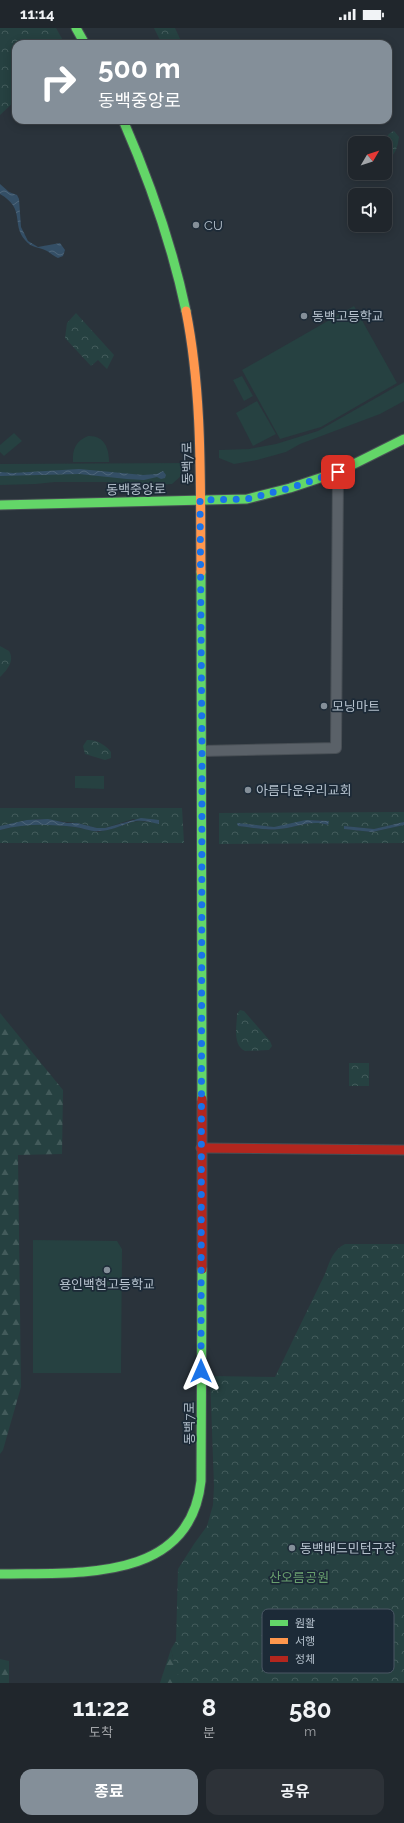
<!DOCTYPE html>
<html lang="ko">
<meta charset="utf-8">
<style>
body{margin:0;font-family:Raleway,"Noto Sans KR",sans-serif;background:#2d3238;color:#f1f3f6;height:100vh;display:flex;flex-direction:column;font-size:15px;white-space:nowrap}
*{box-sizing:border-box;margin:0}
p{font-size:13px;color:#a2a5a9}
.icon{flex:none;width:22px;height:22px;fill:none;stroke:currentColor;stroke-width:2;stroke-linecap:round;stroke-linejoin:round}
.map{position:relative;height:1655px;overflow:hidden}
.sheet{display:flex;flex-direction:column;background:#20262c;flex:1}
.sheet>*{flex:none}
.hud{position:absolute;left:12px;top:12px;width:380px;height:84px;border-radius:12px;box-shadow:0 2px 10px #0003,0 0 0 1px #3d4348;background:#848f99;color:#fff;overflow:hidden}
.needle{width:26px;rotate:51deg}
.tools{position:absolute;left:348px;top:108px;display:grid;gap:8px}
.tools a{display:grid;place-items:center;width:44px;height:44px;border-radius:8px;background:#20262c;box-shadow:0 2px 10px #0003,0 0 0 1px #3d4348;font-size:20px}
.pin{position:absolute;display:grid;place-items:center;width:34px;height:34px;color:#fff;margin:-17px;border-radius:8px;box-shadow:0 2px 6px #0006}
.me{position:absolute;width:44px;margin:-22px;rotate:0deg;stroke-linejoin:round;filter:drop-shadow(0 0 3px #0008)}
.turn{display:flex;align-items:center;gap:14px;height:84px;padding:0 20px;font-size:18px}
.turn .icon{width:52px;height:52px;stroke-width:2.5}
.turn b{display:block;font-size:28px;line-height:34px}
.eta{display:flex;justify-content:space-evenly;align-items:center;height:68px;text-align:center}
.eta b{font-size:24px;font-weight:700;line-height:28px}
.cta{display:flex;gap:8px;margin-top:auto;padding:8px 20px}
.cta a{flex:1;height:46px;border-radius:12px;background:#848f99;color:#fff;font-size:16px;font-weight:700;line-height:46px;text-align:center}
.cta a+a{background:#2d3238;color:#f1f3f6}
.status{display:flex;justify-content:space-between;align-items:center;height:28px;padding:0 20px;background:#20262c;direction:ltr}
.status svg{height:11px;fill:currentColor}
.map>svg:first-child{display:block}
</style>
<div class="status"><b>11:14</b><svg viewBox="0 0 49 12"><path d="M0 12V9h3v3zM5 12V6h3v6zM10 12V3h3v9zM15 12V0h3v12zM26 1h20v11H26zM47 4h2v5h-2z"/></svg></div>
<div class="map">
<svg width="404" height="1655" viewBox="0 0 404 1655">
<defs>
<pattern id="forest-firs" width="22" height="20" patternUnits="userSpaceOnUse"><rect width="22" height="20" fill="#264141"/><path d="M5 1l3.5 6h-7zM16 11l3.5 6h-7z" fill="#435b5b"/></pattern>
<pattern id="park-crowns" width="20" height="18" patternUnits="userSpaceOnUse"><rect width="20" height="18" fill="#264141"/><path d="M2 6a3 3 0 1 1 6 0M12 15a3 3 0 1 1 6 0" fill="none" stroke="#435b5b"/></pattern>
<pattern id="water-waves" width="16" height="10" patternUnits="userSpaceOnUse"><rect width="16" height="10" fill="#344f66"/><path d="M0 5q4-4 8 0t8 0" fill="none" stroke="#4f677b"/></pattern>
</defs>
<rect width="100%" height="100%" fill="#2a333b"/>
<g fill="#264141">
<polygon points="354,278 397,355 321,399 280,411 242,342"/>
<polygon points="242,348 253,368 244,373 233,352"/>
<polygon points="404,354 404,373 380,386 300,416 286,424 257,432 234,436 219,430 219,422 249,421 276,416 318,403"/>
<polygon points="257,373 276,406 253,418 236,385"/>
<polygon points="14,405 22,413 4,428 0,424 0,417"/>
<path d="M88 408C104 407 109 420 109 434H73C72 421 76 413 88 408Z"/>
<polygon points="182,435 181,448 172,456 128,459 107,454 55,454 36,456 0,457 0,436"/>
<polygon points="75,748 104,748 104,761 75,760"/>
<polygon points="33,1212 117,1213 122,1221 121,1345 33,1345"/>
</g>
<g fill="url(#forest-firs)">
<polygon points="0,985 63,1062 62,1126 18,1127 21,1359 3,1422 0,1426"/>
<polygon points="171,1621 174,1635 184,1655 160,1655"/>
<polygon points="0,1631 9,1633 9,1655 0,1655"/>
</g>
<g fill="url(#park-crowns)" fill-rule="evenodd">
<polygon points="0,0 56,0 65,16 16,16 16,72 0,87"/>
<polygon points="154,0 175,0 181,13 176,16 162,16"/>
<path d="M394 103 399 109C397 120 396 128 385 132 385 122 382 107 394 103Z"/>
<polygon points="76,285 114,327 107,341 98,332 91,338 65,310 67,295"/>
<path d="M0 618 9 623C15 633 7 642 0 649Z"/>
<path d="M87 712C96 711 106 717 111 724V730L105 732 85 726 83 718Z"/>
<polygon points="0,780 182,780 184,815 0,815 0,802 22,797 41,795 75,799 98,804 112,801 132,794 140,793 159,795 133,791 105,800 97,800 77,795 38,791 0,798"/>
<path d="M404 784V794L374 801 344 798V801L372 804 404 797V815L219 816V785ZM314 792 328 793V797C311 791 296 800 279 801 265 803 252 799 238 798L244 796 274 799Z"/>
<path d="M240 982 244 983 270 1013 272 1018 269 1022 245 1023C232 1017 237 997 237 986Z"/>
<rect x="349" y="1035" width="20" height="23"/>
<path d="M345 1216H404V1655H184L177 1645 174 1635 171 1621 176 1613 178 1541 194 1516 207 1498 213 1477 214 1458 210 1348 275 1349 325 1246C330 1233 333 1222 345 1216Z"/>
</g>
<g fill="url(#water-waves)">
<path d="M0 156 9 164 17 167 19 171 21 199 28 213 38 219 60 215 65 222 63 228 58 230C53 228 51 225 47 223 38 218 32 221 25 212 11 196 26 181 0 166Z"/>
<polygon points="79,441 143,447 157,446 163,443 166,447 165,450 161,451 157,449 144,452 127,451 79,446 0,448 0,444 13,445"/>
<path d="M141 790 159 792V796C150 794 140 791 132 794 121 797 111 803 99 803 92 804 83 800 75 799 49 796 26 795 0 802V798L27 792 48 791 67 795H77L97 800H105Z"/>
<path d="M306 792 329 793 328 797C310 791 296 800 279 801 265 803 251 799 238 798L237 795 274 799Z"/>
<polygon points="404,794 404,797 372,804 344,801 344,798 374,801"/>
</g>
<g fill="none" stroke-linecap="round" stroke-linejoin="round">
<defs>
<polyline id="street" points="202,723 336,720 338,444"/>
<g id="fast">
<polyline points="76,0 85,16"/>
<path d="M123 92C150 154 172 217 186 283"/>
<polyline points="0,477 247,471 290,460 338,444 404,411"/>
<polyline points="201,544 202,1071"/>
<path d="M0 1546C76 1544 190 1556 201 1453L202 1241"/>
</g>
<path id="slow" d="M186 283C203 369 200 457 201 544"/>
<g id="jam">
<polyline points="202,1071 202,1241"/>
<polyline points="201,1120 404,1122"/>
</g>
</defs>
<use href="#street" stroke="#484f55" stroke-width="12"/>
<use href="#fast" stroke="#484f55" stroke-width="11"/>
<use href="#slow" stroke="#484f55" stroke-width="11"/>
<use href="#jam" stroke="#484f55" stroke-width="11"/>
<use href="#street" stroke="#5a6168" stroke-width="10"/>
<use href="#fast" stroke="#63d668" stroke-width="9"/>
<use href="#slow" stroke="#ff974d" stroke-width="9"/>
<use href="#jam" stroke="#b3261e" stroke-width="9"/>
</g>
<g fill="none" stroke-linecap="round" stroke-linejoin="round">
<polyline stroke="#1a73e8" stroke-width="7" stroke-dasharray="0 12.6" points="201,1343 202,723 200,472 247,471 290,460 338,444"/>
</g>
<g fill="#848f99" stroke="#1c2a37" stroke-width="1.5">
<circle cx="196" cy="197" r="4"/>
<circle cx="304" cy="288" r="4"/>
<circle cx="324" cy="678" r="4"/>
<circle cx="248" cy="762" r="4"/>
<circle cx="107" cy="1242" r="4"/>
<circle cx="292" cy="1520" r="4"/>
</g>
<g text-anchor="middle" stroke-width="3.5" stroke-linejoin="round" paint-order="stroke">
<g font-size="13" fill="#b4c0cc" stroke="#1c2a37" text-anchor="start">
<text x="204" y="202">CU</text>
<text x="312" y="293">동백고등학교</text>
<text x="332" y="683">모닝마트</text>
<text x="256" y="767">아름다운우리교회</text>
<text x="107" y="1261" text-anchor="middle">용인백현고등학교</text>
<text x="300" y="1525">동백배드민턴구장</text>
</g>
<g font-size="13" fill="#b4c0cc" stroke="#1c2a37">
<text transform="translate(187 435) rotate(-91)" y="5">동백7로</text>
<text transform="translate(136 461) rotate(-1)" y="5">동백중앙로</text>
<text transform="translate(189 1395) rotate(-90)" y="5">동백7로</text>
</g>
<g font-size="13" fill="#699f6e" stroke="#1c2a37">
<text x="299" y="1554">산오름공원</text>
</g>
</g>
<rect x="262" y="1581" width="132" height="64" rx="6" fill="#1c2a37" stroke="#4a5764" stroke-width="1"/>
<rect x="270" y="1592" width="18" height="6" fill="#63d668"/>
<rect x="270" y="1610" width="18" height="6" fill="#ff974d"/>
<rect x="270" y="1628" width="18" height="6" fill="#b3261e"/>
<g font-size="11" fill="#b4c0cc">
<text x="295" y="1599">원활</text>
<text x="295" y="1617">서행</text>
<text x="295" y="1635">정체</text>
</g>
</svg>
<div class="tools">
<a><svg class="needle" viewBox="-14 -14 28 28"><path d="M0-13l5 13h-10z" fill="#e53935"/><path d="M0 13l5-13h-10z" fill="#a2a5a9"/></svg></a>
<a><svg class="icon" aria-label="sound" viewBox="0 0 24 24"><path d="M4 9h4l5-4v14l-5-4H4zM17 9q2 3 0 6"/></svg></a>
</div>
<div class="pin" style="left:338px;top:444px;background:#d93025"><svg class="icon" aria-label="arrive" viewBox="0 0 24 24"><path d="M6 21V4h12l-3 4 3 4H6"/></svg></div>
<svg class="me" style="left:201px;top:1343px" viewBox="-20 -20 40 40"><path d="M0-17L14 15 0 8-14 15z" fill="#1a73e8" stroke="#fff" stroke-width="4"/></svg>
<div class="hud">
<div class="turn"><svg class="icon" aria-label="right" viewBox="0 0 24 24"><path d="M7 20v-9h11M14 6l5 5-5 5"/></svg><div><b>500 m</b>동백중앙로</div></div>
</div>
</div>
<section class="sheet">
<div class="eta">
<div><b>11:22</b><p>도착</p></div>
<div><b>8</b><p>분</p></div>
<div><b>580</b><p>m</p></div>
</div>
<div class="cta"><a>종료</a><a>공유</a></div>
</section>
